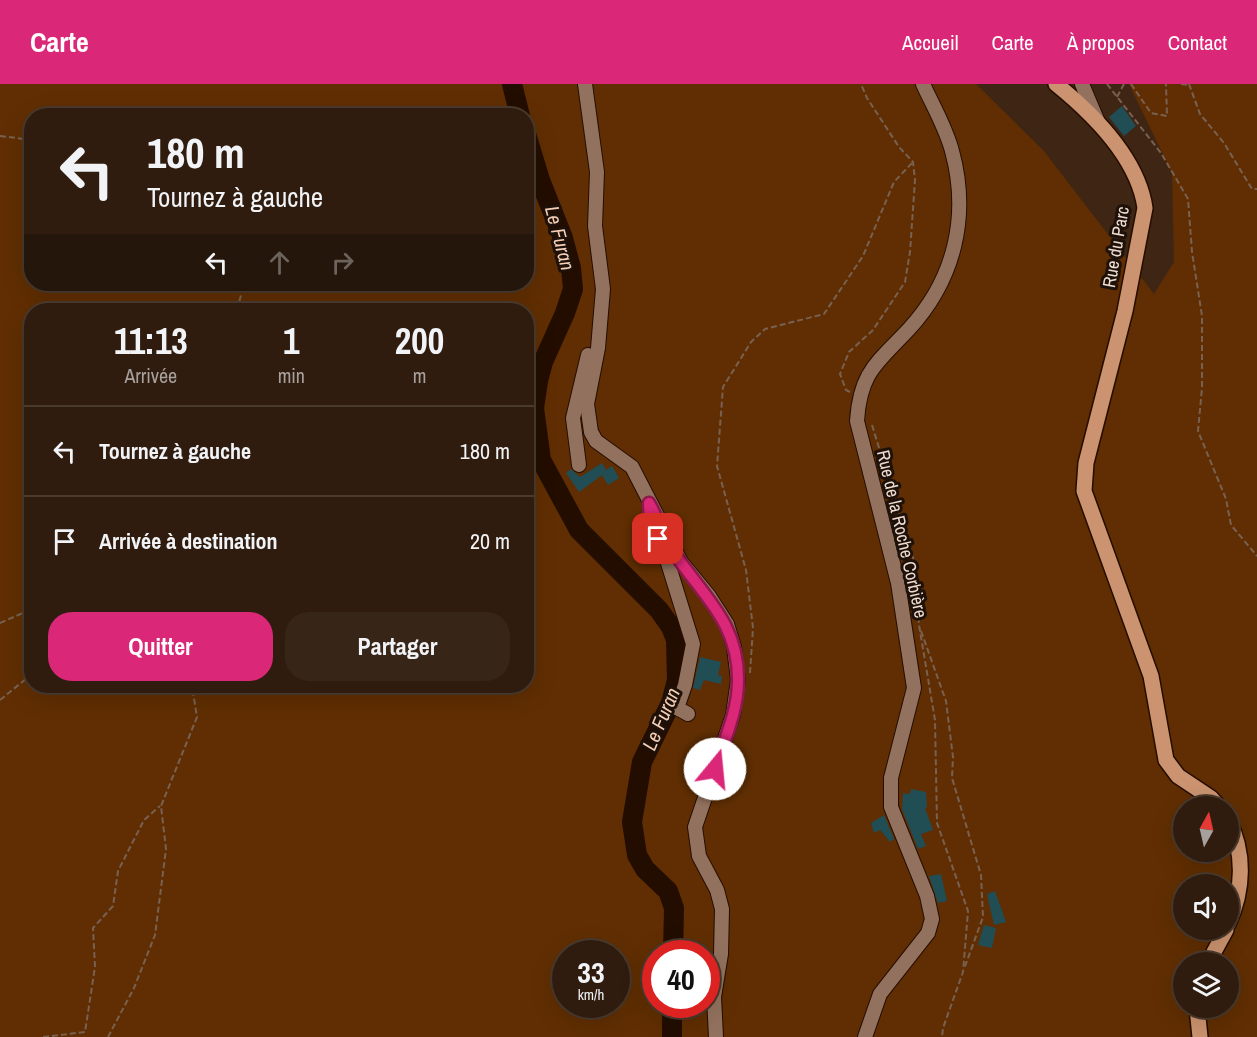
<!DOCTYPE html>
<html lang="fr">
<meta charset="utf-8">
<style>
body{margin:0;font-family:"Archivo Narrow",sans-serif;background:#372517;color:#f1f3f6;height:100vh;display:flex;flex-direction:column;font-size:22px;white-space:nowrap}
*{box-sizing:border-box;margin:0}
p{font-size:20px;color:#a7a19e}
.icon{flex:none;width:33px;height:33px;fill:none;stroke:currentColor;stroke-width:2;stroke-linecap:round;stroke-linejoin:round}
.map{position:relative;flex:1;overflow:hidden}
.drawer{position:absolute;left:24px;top:219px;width:510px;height:390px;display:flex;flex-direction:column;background:#2f1c0e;border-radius:24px;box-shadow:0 6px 24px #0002,0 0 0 2px #4a3a2e}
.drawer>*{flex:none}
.banner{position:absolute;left:24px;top:24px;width:510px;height:183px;border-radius:24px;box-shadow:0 6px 24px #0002,0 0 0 2px #4a3a2e;background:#2f1c0e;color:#f1f3f6;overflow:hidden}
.needle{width:39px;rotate:8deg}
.buttons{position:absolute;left:1173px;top:712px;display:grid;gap:12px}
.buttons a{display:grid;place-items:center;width:66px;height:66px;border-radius:50%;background:#2f1c0e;box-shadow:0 6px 24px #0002,0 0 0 2px #4a3a2e;font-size:30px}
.speed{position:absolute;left:552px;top:856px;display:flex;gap:12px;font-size:30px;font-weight:700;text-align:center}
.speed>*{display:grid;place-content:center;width:78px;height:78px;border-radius:50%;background:#2f1c0e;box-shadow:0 6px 24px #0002,0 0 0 2px #4a3a2e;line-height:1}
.speed small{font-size:15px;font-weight:400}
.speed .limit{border:9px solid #d22;background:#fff;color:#111}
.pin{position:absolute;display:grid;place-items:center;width:51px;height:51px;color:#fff;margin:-26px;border-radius:12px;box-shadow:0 3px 9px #0006}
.me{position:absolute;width:66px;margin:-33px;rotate:17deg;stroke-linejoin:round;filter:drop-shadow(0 0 4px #0008)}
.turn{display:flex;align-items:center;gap:21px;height:126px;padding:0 24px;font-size:27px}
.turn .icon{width:78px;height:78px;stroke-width:2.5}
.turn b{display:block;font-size:42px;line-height:51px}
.lanes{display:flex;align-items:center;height:57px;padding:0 24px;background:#0003;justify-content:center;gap:30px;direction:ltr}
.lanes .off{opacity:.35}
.eta{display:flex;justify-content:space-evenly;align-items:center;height:102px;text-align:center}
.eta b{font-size:36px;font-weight:700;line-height:42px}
.cta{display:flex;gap:12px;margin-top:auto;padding:12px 24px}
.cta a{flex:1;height:69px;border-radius:24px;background:#db2777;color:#fff;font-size:24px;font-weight:700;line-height:69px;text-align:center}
.cta a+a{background:#372517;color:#f1f3f6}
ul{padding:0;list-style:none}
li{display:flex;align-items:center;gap:18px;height:90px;padding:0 24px;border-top:2px solid #4a3a2e}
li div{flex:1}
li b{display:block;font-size:22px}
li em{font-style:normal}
header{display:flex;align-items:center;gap:36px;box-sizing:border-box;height:84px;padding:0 30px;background:#db2777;color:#fff}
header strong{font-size:28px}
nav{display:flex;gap:33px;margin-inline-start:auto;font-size:21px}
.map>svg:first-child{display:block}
</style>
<header>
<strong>Carte</strong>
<nav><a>Accueil</a><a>Carte</a><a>À propos</a><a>Contact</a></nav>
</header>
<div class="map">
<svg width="1257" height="953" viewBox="0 0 1257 953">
<rect width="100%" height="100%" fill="#3f2513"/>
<path fill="#602e02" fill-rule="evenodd" d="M0 0H976L1043 66 1154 210 1174 178 1172 89 1129 0H1257V953H0ZM32 32H526V200H32ZM32 226H526V602H32ZM1184 723H1228V768H1184ZM1184 801H1228V846H1184ZM566 870H616V921H566ZM656 870H706V921H656ZM1184 879H1228V924H1184Z"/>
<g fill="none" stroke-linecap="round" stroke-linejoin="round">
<g stroke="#230d01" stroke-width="20">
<polyline points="512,0 520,32"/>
<polyline points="526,50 540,96 563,154 571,184 573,205 565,229 543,278 538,297 534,324 541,376 579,446 659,526 671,543 676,556 677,596 671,619 642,678 632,738 637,771 645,785 668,807 674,824 673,870"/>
<polyline points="672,921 672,953"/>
</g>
</g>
<g fill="#214d55">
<polygon points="1122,22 1136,42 1124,52 1109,33"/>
<polygon points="602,379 606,386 612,382 619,394 608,401 602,391 579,408 566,389 571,385 580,393"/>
<polygon points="700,573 721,578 718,591 722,592 721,600 704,596 700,606 693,604"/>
<polygon points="911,705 926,708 927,723 925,724 933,746 921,750 926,762 918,765 902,725 903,709 910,710"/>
<polygon points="884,731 894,755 890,758 880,746 874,749 871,739"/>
<polygon points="941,790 947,817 938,819 929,792"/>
<polygon points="995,807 1006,838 994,841 987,810"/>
<polygon points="984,841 996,844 992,864 978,861"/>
</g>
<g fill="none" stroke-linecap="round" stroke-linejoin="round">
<defs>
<g id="minor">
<polyline points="585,0 597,88 595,142 603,205 598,264 587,320 591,348 596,357 632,383 681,478 709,512 727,540 734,563 738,596 733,631 695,743 699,772 717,806 722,825 721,870 714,913 716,953"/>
<polyline points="1082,0 1098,38"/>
<polyline points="579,381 573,334 588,271"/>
<polyline points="654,444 667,476 693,560 685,601 677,624 688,630"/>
<path d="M865 953 880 910 928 849 932 835 927 812 891 723V694L914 604 898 499 857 337C860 288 877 279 909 245 954 196 970 133 952 67 946 44 933 22 923 0"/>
</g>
<g id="major">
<path d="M1056 0C1093 30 1138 75 1145 124L1125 227 1086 379 1084 407 1151 592 1166 676 1178 692 1211 714 1219 723"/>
<path d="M1228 735C1245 768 1244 806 1228 840"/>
<polyline points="1208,879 1226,846"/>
<polyline points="1197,924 1200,953"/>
</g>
</defs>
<use href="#minor" stroke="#250d00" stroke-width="16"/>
<use href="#major" stroke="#250d00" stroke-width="18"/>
<g stroke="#786151" stroke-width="2" stroke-dasharray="6 3" stroke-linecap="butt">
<polyline points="1107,0 1161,69 1188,115 1192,168 1202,232 1202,304 1198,347 1226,415 1231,441 1257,472"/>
<polyline points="1131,0 1151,29 1167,32 1166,0"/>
<polyline points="1181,0 1189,1"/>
<polyline points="1189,0 1200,30 1224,59 1252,105 1257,105"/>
<polyline points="1117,13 1124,0"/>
<polyline points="0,52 32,56"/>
<polyline points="237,226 244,200"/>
<polyline points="850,308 846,306 840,290 849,268 873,246 905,198 910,168 915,96 913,78 899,63 867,14 861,0"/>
<polyline points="872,341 913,474 919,541 935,636 937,739 968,827 963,888 943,944 942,953"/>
<polyline points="0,539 32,525"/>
<polyline points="921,547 946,617 953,673 952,694 981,791 983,833 964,885"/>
<polyline points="750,589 753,544 746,486 717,382 723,303 751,258 765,245 824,230 863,172 894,98 913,78"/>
<polyline points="0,616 32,590"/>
<polyline points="43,953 85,948 95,883 93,844 113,822 118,787 144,736 160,722"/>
<polyline points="108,953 134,904 155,851 166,765 161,722 197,633 192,602"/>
</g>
<use href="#minor" stroke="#92725e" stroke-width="14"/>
<use href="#major" stroke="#cb936f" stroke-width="15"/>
</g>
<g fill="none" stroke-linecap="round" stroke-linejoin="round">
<defs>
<path id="route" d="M658 455 650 434 649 419C660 438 668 462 682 480 710 518 739 545 738 597 738 627 724 657 715 685"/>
</defs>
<use href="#route" stroke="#8e194d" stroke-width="15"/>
<use href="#route" stroke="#db2777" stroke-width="10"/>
</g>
<g text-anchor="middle" stroke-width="6" stroke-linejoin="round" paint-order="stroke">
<g font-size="18" fill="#eedcd1" stroke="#1d1109">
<text transform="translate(1116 163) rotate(-80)" y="6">Rue du Parc</text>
<text transform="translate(902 450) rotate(77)" y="6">Rue de la Roche Corbière</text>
</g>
<g font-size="20" font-style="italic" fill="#f6ceb5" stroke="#1d1109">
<text transform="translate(560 154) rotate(75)" y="7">Le Furan</text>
<text transform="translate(661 635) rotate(-67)" y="7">Le Furan</text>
</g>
</g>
</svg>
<div class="buttons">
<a><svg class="needle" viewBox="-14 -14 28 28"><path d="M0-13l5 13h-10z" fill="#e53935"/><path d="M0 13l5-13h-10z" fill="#a7a19e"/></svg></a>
<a><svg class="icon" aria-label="sound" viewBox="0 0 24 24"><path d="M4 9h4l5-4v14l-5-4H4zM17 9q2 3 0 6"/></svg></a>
<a><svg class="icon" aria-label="layers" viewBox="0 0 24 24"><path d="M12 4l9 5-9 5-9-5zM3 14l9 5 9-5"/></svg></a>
</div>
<div class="speed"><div>33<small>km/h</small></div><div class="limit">40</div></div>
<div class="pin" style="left:658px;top:455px;background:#d93025"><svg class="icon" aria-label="arrive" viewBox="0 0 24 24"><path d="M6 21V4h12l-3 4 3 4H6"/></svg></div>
<svg class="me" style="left:715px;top:685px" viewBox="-20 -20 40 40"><circle r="19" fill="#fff"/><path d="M0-13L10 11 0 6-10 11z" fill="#db2777"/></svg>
<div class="banner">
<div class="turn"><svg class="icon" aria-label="left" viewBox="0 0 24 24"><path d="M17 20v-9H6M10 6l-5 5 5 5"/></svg><div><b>180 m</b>Tournez à gauche</div></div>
<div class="lanes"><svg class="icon" aria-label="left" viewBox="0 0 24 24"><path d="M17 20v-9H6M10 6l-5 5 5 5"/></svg><svg class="icon off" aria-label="ahead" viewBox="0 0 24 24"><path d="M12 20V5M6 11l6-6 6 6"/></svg><svg class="icon off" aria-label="right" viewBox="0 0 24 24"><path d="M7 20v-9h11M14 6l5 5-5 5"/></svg></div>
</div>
<section class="drawer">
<div class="eta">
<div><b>11:13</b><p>Arrivée</p></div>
<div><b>1</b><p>min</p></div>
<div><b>200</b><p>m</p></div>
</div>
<ul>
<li><svg class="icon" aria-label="left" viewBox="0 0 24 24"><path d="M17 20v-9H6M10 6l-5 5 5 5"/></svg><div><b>Tournez à gauche</b></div><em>180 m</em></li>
<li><svg class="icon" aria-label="arrive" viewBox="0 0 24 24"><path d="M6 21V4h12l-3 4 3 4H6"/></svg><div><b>Arrivée à destination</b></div><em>20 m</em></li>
</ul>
<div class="cta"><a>Quitter</a><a>Partager</a></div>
</section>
</div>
